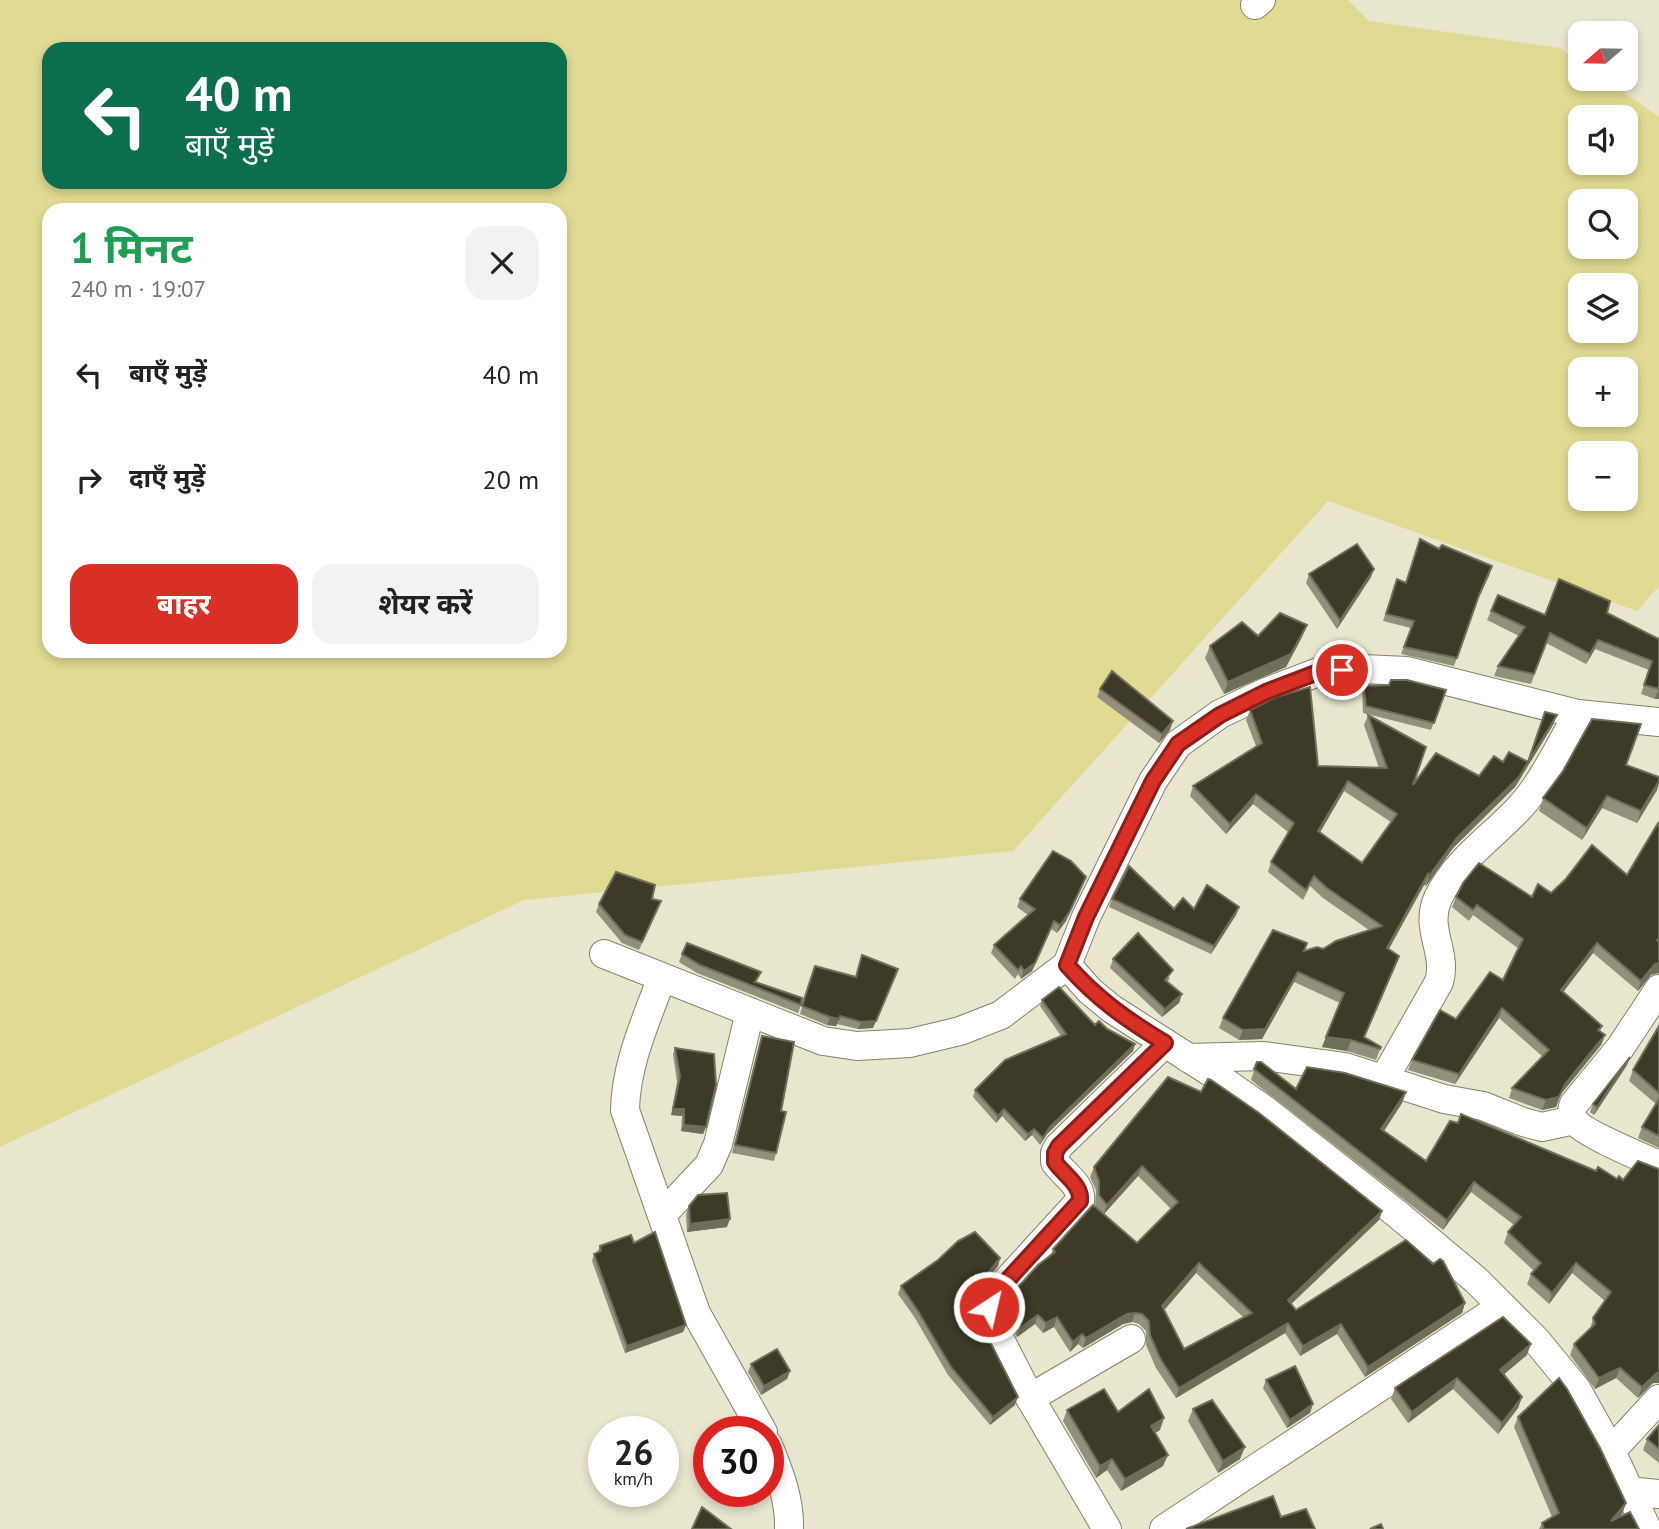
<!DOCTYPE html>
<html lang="hi">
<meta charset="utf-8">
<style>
body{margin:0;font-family:"PT Sans","Noto Sans Devanagari",sans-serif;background:#f2f2f2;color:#222;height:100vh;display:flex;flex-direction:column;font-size:26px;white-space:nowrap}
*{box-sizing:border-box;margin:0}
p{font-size:23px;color:#767676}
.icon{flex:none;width:38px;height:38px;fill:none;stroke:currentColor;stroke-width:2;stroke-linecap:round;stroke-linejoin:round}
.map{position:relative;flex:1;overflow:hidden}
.panel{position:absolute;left:42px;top:203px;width:525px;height:455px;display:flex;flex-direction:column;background:#fff;border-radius:21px;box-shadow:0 4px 10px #0003}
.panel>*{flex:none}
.top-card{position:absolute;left:42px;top:42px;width:525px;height:147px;border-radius:21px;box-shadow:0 4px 10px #0003;background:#0b6e4f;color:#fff;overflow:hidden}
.needle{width:46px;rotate:250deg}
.tools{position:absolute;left:1568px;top:21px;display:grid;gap:14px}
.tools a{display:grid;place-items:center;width:70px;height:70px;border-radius:14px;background:#fff;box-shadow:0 4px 10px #0003;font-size:35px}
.speed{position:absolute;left:588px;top:1416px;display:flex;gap:14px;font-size:35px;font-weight:700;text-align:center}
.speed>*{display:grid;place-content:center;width:91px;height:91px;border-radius:50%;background:#fff;box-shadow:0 4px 10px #0003;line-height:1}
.speed small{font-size:18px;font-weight:400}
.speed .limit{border:10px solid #d22;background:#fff;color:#111}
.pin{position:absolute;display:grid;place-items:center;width:60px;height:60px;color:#fff;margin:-30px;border:4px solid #fff;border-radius:50%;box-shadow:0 2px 7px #0007}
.me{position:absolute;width:77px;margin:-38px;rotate:35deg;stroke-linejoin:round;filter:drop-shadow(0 0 5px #0008)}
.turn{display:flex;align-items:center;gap:24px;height:147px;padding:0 28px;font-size:32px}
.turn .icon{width:91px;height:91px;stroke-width:2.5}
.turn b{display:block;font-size:49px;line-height:60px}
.round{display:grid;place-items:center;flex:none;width:74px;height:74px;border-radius:21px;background:#f2f2f2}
.summary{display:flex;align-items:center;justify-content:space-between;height:119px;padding:0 28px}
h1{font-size:42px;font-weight:700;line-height:52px;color:#1e9e55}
.cta{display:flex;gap:14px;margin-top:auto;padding:14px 28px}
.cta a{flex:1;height:80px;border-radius:21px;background:#d93025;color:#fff;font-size:28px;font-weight:700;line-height:80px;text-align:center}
.cta a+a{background:#f2f2f2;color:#222}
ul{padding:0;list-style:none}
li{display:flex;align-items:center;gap:21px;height:105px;padding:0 28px}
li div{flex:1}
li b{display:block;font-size:26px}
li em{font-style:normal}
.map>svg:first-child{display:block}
</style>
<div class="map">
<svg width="1659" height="1529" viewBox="0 0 1659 1529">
<rect width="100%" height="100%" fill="#e8e6cd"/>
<path fill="#e1da92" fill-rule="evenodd" d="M0 0H1348L1369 21 1560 48 1580 62V79H1605L1659 117V586L1637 611 1328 501 1013 851 524 900 0 1147ZM49 49H560V182H49ZM1580 117H1626V163H1580ZM1580 201H1626V247H1580ZM49 210H560V651H49ZM1580 285H1626V331H1580ZM1580 369H1626V415H1580ZM1580 453H1626V499H1580Z"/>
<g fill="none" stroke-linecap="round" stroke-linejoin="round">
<defs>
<g id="minor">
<polyline points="1255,5 1261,0"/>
<polyline points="604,954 823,1041 857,1046 910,1043 960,1031 1001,1015 1067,965 1086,917 1153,781 1178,744 1220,714 1266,692 1321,671 1363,669 1407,671 1578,714 1659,722"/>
<polyline points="1067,965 1090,991 1112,1009 1209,1071 1265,1110 1396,1213 1476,1280 1536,1340 1577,1390 1611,1451 1647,1529"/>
<path d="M662 977C646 1021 626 1063 625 1110L696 1313 763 1432"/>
<path d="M1659 989 1620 1048 1574 1104C1572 1109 1570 1115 1574 1120 1581 1132 1643 1158 1659 1165"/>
<polyline points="1188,1058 1264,1056 1345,1067 1444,1099 1483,1106 1523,1122 1542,1127 1574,1120"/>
<path d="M1384 1079 1439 982C1448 952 1424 929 1438 898 1456 860 1494 836 1521 806 1541 785 1563 740 1578 714"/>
<polyline points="662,1215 709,1165 718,1144 750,1012"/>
<polyline points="1030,1398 1131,1339"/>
<path d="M768 1445C779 1472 790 1499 789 1529"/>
<polyline points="1611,1451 1659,1399"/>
<polyline points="1628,1491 1659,1494"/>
<path d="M1107 1529 1030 1398 990 1320 989 1307 992 1297 1080 1201C1082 1184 1064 1175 1055 1162V1153L1059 1146 1165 1043"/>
<polyline points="1164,1529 1501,1307"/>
</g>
</defs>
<use href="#minor" stroke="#83826b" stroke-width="30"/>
<use href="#minor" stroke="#fff" stroke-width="28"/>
</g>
<g fill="#92907a" fill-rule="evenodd">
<polygon points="1309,574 1371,577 1337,629 1306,583"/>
<polygon points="1490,574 1477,602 1454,666 1401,654 1411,628 1383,621 1397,579 1406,582"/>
<polygon points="1491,611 1545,615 1607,613 1659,639 1659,699 1655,699 1641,694 1649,670 1595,649 1586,664 1546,643 1531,684 1494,676 1498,666 1519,636 1487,620"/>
<polygon points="1258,636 1302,637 1286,667 1224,694 1205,658 1210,646"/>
<polygon points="1364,686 1446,690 1431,730 1363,713 1362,693"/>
<polygon points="1100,689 1170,730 1159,743 1097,697"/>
<path d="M1250 710 1318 766 1379 768 1364 725 1368 715 1413 785 1479 776 1503 762H1528L1553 725 1515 787 1453 848 1426 886 1424 885 1389 949 1399 956 1364 1038 1381 1047 1376 1060 1347 1051 1322 1047 1340 1003 1294 982 1262 1039 1239 1040 1219 1028 1223 1018 1304 951 1323 949 1369 930 1323 898 1310 886 1303 900 1268 872 1271 862 1288 832 1253 804 1226 834 1190 796 1193 786 1256 746 1246 720ZM1344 791 1391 822 1362 863 1320 832Z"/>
<polygon points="1626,765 1659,777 1659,784 1657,790 1637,823 1602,808 1582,840 1539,811 1543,798"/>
<polygon points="1479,863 1651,975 1638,991 1593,953 1563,992 1602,1026 1600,1032 1605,1035 1601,1045 1561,1094 1556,1107 1542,1110 1509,1098 1512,1088 1543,1057 1499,1018 1455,1084 1408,1070 1412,1060 1456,1019 1503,980 1519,949 1473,915 1469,921 1452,907 1456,897"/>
<polygon points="1083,885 1066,921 1057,933 1051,929 1032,971 1021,979 1018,974 1015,979 991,953 994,945 1028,915 1017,907 1020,899"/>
<polygon points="652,899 661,901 639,950 622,943 596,912 599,904"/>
<polygon points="1112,899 1174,909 1239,907 1236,915 1211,954 1109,907"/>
<polygon points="682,954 801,1005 798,1013 697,973 679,962"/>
<polygon points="862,955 873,1028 858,1029 837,1024 836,1026 827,1025 800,1014 815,966 856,977"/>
<polygon points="1113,959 1170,978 1167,982 1182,994 1179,1003 1162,1017 1110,968"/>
<polygon points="1042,1000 1095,1025 1107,1029 1135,1044 1133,1051 1047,1134 1040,1145 1032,1135 1025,1141 1002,1116 996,1123 973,1097 975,1090 1061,1036 1040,1006"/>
<polygon points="1659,1026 1659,1148 1638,1138 1642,1127 1656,1104 1629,1081 1633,1070"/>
<polygon points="762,1036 781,1111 776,1153 774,1161 732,1153"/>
<polygon points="675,1048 706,1127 703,1134 681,1131 682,1116 671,1115 677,1082 673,1054"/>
<polygon points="1257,1062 1296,1089 1406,1092 1402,1103 1384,1131 1426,1161 1596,1171 1617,1179 1623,1180 1659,1169 1659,1383 1653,1383 1638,1398 1616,1378 1595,1389 1570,1355 1574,1344 1590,1330 1593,1318 1605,1301 1572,1273 1549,1304 1527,1284 1531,1274 1534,1271 1504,1243 1508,1232 1514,1225 1471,1192 1443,1230 1251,1080"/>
<polygon points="1627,1065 1594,1115 1590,1112 1593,1104"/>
<path d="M1168 1077 1382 1211 1379 1220 1291 1304 1296 1310 1465 1303 1462 1313 1365 1377 1337 1334 1300 1356 1285 1333 1176 1398 1156 1368 1146 1345V1331L1139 1324 1132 1322 1123 1324 1083 1348 1078 1344 1070 1352 1054 1327 1043 1333 1035 1324 1017 1337 1006 1315 1007 1305 1010 1296 1051 1255 1053 1249 1098 1209 1095 1205 1096 1190 1090 1177 1094 1167ZM1138 1176 1171 1209 1137 1243 1104 1214ZM1196 1273 1243 1317 1184 1349 1164 1310Z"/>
<polygon points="689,1206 727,1227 687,1232 686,1214"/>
<polygon points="600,1246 686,1325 683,1332 625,1353 592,1261 594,1254 597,1253"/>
<polygon points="1000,1258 998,1266 978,1290 975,1300 976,1314 1015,1405 990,1425 948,1375 915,1318 898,1294 901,1286"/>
<polygon points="1527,1355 1504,1374 1522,1397 1518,1408 1498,1434 1453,1389 1408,1423 1391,1399 1395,1388"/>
<polygon points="751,1364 790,1371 787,1379 761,1395 748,1372"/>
<polygon points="1266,1380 1310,1413 1287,1428 1263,1388"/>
<polygon points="1193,1409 1240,1459 1218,1473 1188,1421"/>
<polygon points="1067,1410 1118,1412 1160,1430 1155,1433 1163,1466 1121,1491 1107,1470 1096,1478 1063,1421"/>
<polygon points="1518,1417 1626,1503 1622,1514 1619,1517 1639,1529 1539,1529 1542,1523 1552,1517 1514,1427"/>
<polygon points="1659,1425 1659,1463 1643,1450 1647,1439"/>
</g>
<g fill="#706e59">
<polygon points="1374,569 1371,577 1337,629 1340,620"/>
<polygon points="1307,625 1302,637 1286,667 1224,694 1228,682"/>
<polygon points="1598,640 1595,649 1586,664 1590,654"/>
<polygon points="1658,689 1659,699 1655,699"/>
<polygon points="1557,715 1553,725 1515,787 1453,848 1426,886 1429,876 1457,838 1519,777"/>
<polygon points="1173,721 1170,730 1159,743 1162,734"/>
<polygon points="1348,781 1344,791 1315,841 1318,831"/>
<polygon points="1659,781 1657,790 1637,823 1641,811"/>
<polygon points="1256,794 1253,804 1226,834 1230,824"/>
<polygon points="1607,796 1602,808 1582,840 1587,828"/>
<polygon points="1428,874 1424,885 1383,959 1387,948"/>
<polygon points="1086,877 1066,921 1057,933 1060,925"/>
<polygon points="1239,907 1236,915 1211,954 1214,946"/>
<polygon points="1054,921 1032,971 1021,979 1024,971"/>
<polygon points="1597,943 1593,953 1557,1000 1561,990"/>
<polygon points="1659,963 1659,973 1651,975 1638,991 1641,981 1655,964"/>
<polygon points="1298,972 1294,982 1262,1039 1239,1040 1243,1030"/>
<polygon points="895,977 873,1028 858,1029 861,1022"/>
<polygon points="1182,994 1179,1003 1162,1017 1165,1009"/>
<polygon points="1502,1008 1499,1018 1455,1084 1459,1074"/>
<polygon points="830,1017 839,1019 836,1026 827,1025"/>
<polygon points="1605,1035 1601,1045 1561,1094 1556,1107 1542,1110 1546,1100 1565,1084"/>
<polygon points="1326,1037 1351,1040 1347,1051 1322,1047"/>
<polygon points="1135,1044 1133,1051 1047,1134 1040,1145 1043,1138 1050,1127"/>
<polygon points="1630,1057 1627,1065 1594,1115 1597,1107"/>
<polygon points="1406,1092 1402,1103 1378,1140 1381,1129"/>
<polygon points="673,1109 684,1109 682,1116 671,1115"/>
<polygon points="1004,1109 1002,1116 996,1123 998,1116"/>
<polygon points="684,1125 706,1127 703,1134 681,1131"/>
<polygon points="1034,1129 1032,1135 1025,1141 1028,1134"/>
<polygon points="1142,1166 1138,1176 1103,1215 1107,1205"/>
<polygon points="1474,1182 1471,1192 1443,1230 1447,1220"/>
<polygon points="1382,1211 1379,1220 1285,1310 1288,1300"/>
<polygon points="730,1219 727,1227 687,1232 690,1224"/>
<polygon points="1000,1258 998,1266 976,1292 979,1284"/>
<polygon points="1199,1263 1196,1273 1159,1316 1162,1306"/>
<polygon points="1576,1263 1572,1273 1549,1304 1552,1293"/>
<polygon points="1465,1303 1462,1313 1365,1377 1368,1367"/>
<polygon points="1135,1313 1132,1322 1123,1324 1083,1348 1086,1338 1127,1314"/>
<polygon points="1038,1315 1035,1324 1017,1337 1021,1327"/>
<polygon points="1057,1317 1054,1327 1043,1333 1046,1323"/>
<polygon points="1288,1323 1285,1333 1176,1398 1179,1388"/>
<polygon points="1341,1324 1337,1334 1300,1356 1303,1346"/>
<polygon points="686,1325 683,1332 625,1353 627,1346"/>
<polygon points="1082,1334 1078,1344 1070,1352 1073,1342"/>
<polygon points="1531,1344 1527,1355 1496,1381 1500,1370"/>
<polygon points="1620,1368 1616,1378 1595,1389 1599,1378"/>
<polygon points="790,1371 787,1379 761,1395 764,1386"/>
<polygon points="1657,1373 1659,1373 1659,1383 1653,1383 1638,1398 1642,1387"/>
<polygon points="1457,1378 1453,1389 1408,1423 1412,1412"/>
<polygon points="1018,1397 1015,1405 990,1425 993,1417"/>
<polygon points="1522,1397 1518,1408 1498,1434 1502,1423"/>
<polygon points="1313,1404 1310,1413 1287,1428 1290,1420"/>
<polygon points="1164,1418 1160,1430 1147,1438 1151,1426"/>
<polygon points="1245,1447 1240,1459 1218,1473 1223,1461"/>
<polygon points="1168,1455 1163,1466 1121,1491 1125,1479"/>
<polygon points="1112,1459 1107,1470 1096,1478 1100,1466"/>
<polygon points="1626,1503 1622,1514 1609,1529 1611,1521"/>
</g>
<g fill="#3d3b27" stroke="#706e59" stroke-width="2" fill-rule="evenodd">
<polygon points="1420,539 1439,549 1442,545 1492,566 1479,595 1457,658 1404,647 1414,621 1386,614 1397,579 1406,583"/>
<polygon points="1357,544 1374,569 1340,620 1309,574"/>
<polygon points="1559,579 1610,601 1607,613 1659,639 1659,689 1644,685 1652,661 1598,640 1590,654 1550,633 1534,674 1498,666 1525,627 1491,611 1498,595 1545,615"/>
<polygon points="1280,613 1307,625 1291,654 1228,682 1210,646 1242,622 1258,636"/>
<polygon points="1112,671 1173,721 1162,734 1100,689"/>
<polygon points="1391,680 1407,680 1446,690 1434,723 1366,706 1364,686 1389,685"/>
<path d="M1310 687 1318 766 1387 768 1368 715 1426 747 1413 785 1436 753 1479 776 1494 756 1503 762 1509 752 1528 762 1545 712 1557 715 1519 777 1457 838 1429 876 1428 874 1387 948 1399 956 1364 1037 1381 1047 1380 1049 1351 1040 1326 1037 1344 993 1298 972 1265 1029 1243 1030 1223 1018 1273 930 1307 943 1304 951 1317 947 1323 949 1336 941 1382 926 1327 888 1314 876 1306 890 1271 862 1294 823 1256 794 1230 824 1193 786 1262 743 1250 710 1276 697ZM1348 781 1397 814 1362 863 1318 831Z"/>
<polygon points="1592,719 1641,724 1626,765 1659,777 1659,781 1641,811 1607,796 1587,828 1543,798 1563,771"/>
<polygon points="1658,823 1659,824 1659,939 1657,940 1659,942 1659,963 1655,964 1641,981 1597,943 1561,990 1602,1026 1598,1030 1605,1035 1565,1084 1559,1097 1546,1100 1512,1088 1549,1050 1502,1008 1459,1074 1412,1060 1440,1010 1456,1019 1490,972 1503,980 1523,939 1477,905 1473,910 1456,897 1463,883 1479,863 1532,897 1538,884 1551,893 1565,880 1592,845 1627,875"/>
<polygon points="1053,851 1071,861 1086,877 1069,913 1060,925 1054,921 1035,963 1024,971 1021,966 1018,970 994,945 1035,909 1020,899"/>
<polygon points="1129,866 1174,909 1183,898 1194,909 1207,885 1239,907 1214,946 1112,899"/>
<polygon points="616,872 655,885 652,899 661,901 642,942 625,935 599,904"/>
<polygon points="1138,933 1173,970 1165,980 1182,994 1165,1009 1113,959"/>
<polygon points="687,943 761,972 755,982 802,998 801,1005 700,965 682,954"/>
<polygon points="862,955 898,969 876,1021 861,1022 840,1016 839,1019 830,1017 802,1006 815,966 856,977"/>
<polygon points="1059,987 1095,1025 1099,1021 1107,1029 1135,1044 1050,1127 1043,1138 1034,1129 1028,1134 1004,1109 998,1116 975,1090 1005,1060 1066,1034 1042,1000"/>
<polygon points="1659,1026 1659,1093 1633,1070"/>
<polygon points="762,1036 794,1042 781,1111 786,1112 776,1153 735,1145"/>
<polygon points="675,1048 714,1054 716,1085 706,1127 684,1125 684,1109 673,1109 680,1076"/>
<polygon points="1630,1057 1597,1107 1593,1104"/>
<polygon points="1257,1062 1261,1062 1296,1089 1307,1067 1345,1073 1406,1092 1381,1129 1426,1161 1450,1121 1458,1123 1461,1114 1596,1171 1598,1167 1617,1179 1619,1176 1623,1180 1638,1161 1659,1169 1659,1373 1657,1373 1642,1387 1620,1368 1599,1378 1574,1344 1595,1324 1593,1318 1611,1292 1576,1263 1552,1293 1531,1274 1541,1263 1508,1232 1521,1217 1474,1182 1447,1220 1254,1069"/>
<path d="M1168 1077 1201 1092 1208 1079 1211 1080 1259 1113 1382 1211 1288 1300 1296 1310 1406 1240 1433 1264 1440 1259 1443 1261 1465 1303 1368 1367 1341 1324 1303 1346 1288 1323 1179 1388 1160 1358 1150 1335 1149 1321 1142 1314 1135 1313 1127 1314 1086 1338 1082 1334 1073 1342 1057 1317 1046 1323 1038 1315 1021 1327 1010 1306V1296L1038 1265 1055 1252 1053 1249 1093 1205 1137 1243 1178 1202 1142 1166 1107 1205 1099 1195V1181L1094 1167ZM1199 1263 1252 1313 1184 1349 1162 1306Z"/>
<polygon points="1659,1099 1659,1136 1642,1127"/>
<polygon points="727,1193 730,1219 690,1224 689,1206 698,1195"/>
<polygon points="655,1232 686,1325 627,1346 594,1254 601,1251 600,1246 631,1235 634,1243"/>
<polygon points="975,1232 1000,1258 979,1284 975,1300 976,1314 1018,1397 993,1417 951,1367 918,1311 901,1286 938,1260 958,1241"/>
<polygon points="1503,1317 1531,1344 1500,1370 1522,1397 1502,1423 1457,1378 1412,1412 1395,1388"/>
<polygon points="777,1349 790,1371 764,1386 751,1364"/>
<polygon points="1295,1366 1313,1404 1290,1420 1266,1380"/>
<polygon points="1559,1378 1567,1389 1600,1448 1626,1503 1611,1521 1630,1512 1639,1529 1544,1529 1542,1523 1559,1513 1518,1417"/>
<polygon points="1104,1389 1118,1412 1149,1389 1164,1418 1151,1426 1168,1455 1125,1479 1112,1459 1100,1466 1067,1410"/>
<polygon points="1212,1400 1245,1447 1223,1461 1193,1409"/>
<polygon points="1659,1425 1659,1449 1647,1439"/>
<polygon points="1273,1496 1281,1517 1306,1509 1315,1529 1186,1529"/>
<polygon points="702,1507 731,1529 692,1529"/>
<polygon points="1381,1524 1383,1529 1370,1529"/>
</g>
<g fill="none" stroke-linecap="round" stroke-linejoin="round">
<defs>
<path id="route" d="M989 1307 992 1297 1080 1201C1082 1185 1064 1175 1055 1162V1153L1059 1146 1165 1043C1127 1020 1097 999 1067 965L1086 917 1153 781 1178 744 1220 715 1266 692 1321 671 1342 670"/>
</defs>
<use href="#route" stroke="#8d1f18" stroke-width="18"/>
<use href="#route" stroke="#d93025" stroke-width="12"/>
</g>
</svg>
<div class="tools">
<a><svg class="needle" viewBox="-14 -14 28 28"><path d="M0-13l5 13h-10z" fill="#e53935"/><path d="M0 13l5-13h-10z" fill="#767676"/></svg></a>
<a><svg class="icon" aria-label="sound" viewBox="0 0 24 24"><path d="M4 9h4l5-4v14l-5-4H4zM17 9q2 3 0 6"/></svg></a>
<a><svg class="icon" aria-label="search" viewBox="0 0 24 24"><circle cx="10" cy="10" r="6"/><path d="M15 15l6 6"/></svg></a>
<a><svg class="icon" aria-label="layers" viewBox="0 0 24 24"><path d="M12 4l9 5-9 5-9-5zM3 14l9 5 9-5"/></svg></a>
<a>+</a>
<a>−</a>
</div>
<div class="speed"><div>26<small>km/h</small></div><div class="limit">30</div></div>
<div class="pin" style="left:1342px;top:670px;background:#d93025"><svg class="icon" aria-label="arrive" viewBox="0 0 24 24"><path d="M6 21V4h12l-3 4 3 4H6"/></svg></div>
<svg class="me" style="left:989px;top:1307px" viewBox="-20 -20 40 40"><circle r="17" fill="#d93025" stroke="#fff" stroke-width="3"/><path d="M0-11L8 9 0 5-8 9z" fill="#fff"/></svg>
<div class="top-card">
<div class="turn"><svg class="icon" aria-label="left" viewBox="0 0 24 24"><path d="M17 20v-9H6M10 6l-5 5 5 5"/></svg><div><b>40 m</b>बाएँ मुड़ें</div></div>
</div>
<section class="panel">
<div class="summary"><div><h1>1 मिनट</h1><p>240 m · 19:07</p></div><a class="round"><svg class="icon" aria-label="close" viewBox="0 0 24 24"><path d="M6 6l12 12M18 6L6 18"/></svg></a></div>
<ul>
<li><svg class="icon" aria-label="left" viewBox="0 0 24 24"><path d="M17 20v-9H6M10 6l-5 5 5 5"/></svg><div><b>बाएँ मुड़ें</b></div><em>40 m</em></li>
<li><svg class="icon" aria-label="right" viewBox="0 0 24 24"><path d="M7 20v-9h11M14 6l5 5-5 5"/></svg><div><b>दाएँ मुड़ें</b></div><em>20 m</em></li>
</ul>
<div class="cta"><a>बाहर</a><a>शेयर करें</a></div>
</section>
</div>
